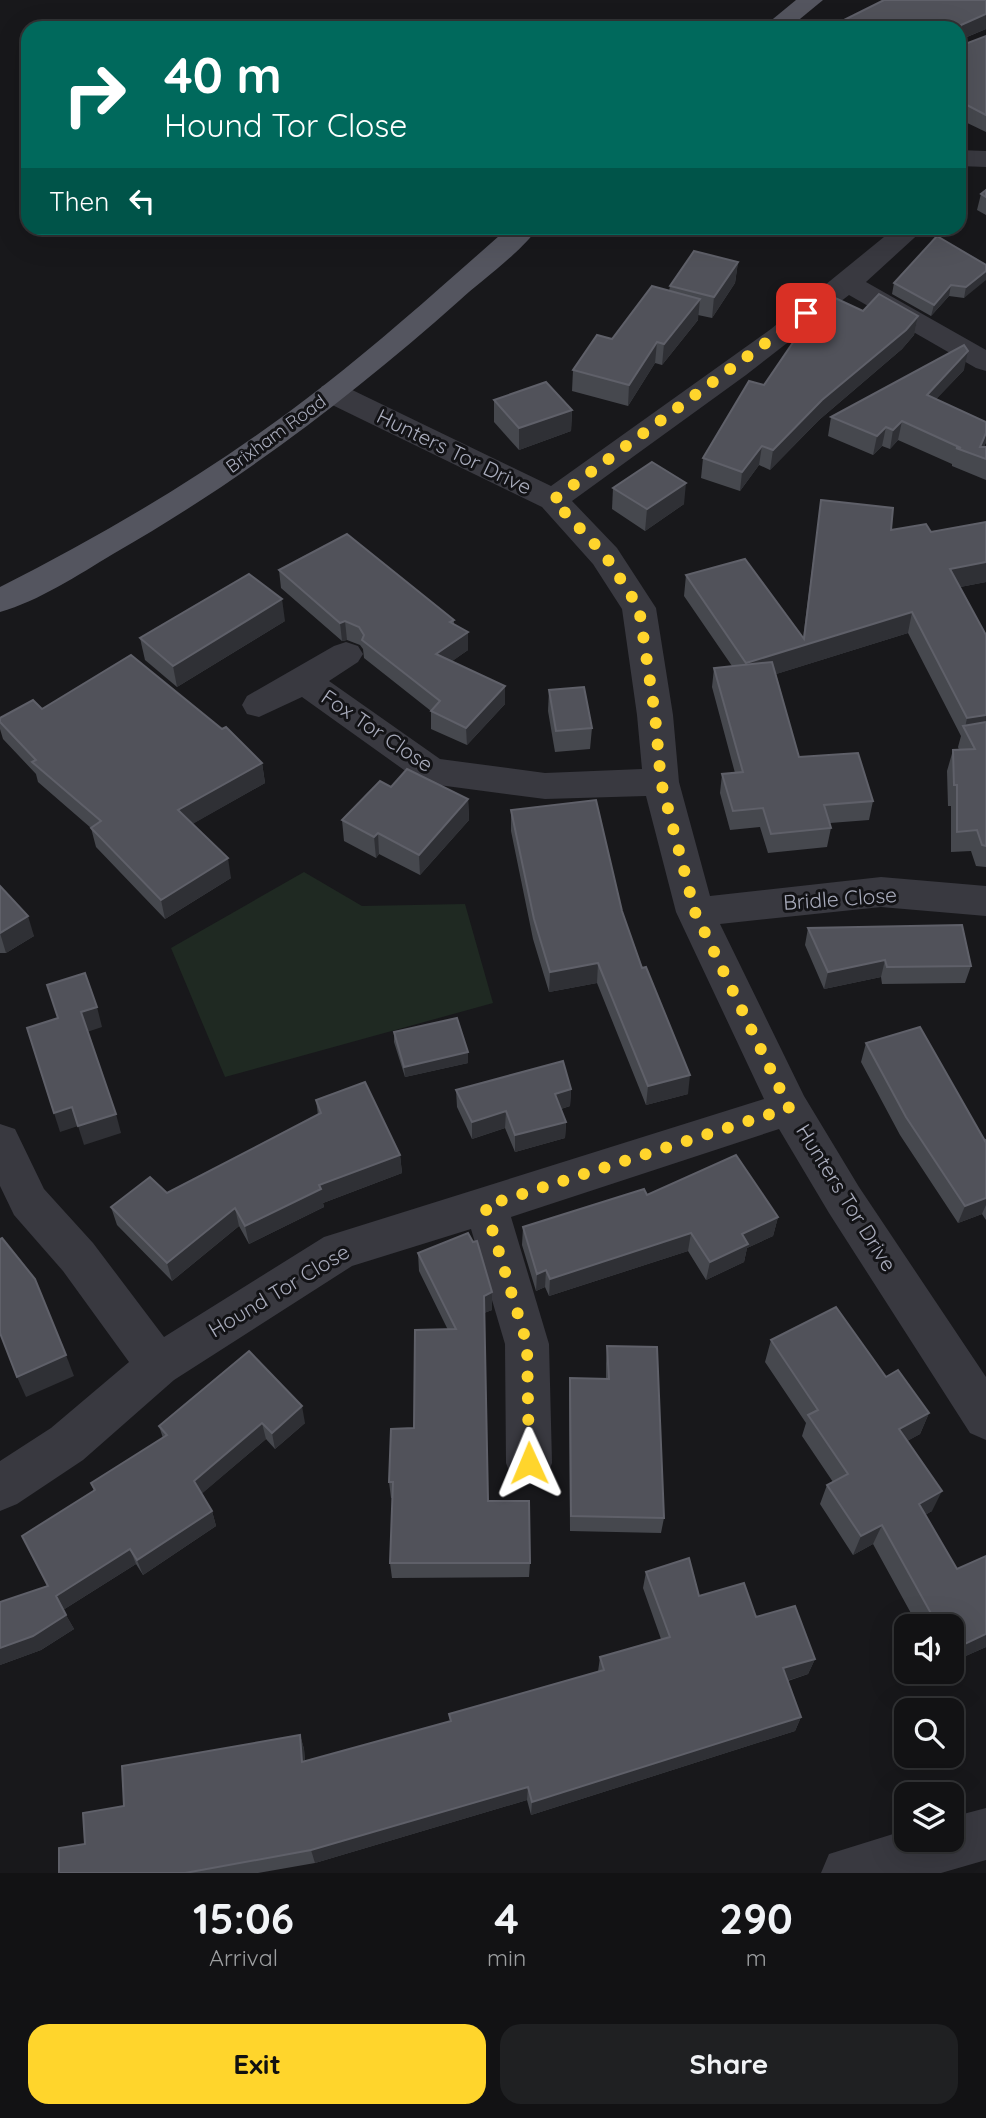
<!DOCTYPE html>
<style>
body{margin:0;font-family:Quicksand,sans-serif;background:#1f2022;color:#f1f3f6;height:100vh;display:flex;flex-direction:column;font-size:26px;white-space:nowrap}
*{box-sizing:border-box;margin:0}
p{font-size:23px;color:#9c9ea0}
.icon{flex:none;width:38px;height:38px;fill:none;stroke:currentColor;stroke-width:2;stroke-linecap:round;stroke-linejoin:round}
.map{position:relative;height:1873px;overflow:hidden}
.side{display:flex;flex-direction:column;background:#121214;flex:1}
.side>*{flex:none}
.banner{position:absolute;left:21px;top:21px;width:945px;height:214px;border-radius:21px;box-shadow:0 7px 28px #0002,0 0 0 2px #313234;background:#00695c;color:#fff;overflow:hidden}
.buttons{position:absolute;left:894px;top:1614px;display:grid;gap:14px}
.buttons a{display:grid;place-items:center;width:70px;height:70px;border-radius:14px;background:#121214;box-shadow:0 7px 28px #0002,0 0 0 2px #313234;font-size:35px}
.pin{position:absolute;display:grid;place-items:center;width:60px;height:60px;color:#fff;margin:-30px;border-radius:14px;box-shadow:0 4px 10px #0006}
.me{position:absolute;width:77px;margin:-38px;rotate:359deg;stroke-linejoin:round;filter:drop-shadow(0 0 5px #0008)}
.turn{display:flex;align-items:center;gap:24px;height:147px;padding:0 28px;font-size:32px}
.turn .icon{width:91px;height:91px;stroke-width:2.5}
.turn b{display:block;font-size:49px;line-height:60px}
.then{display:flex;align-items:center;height:66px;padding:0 28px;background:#0003;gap:14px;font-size:26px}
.eta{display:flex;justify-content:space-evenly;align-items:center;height:119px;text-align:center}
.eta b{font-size:42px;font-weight:700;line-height:49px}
.primary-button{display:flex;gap:14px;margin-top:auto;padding:14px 28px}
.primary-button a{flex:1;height:80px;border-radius:21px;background:#ffd52c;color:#111;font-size:28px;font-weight:700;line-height:80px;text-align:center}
.primary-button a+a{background:#1f2022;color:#f1f3f6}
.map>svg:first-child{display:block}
</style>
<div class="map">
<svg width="986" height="1873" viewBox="0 0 986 1873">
<rect width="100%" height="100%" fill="#18181b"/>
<polygon fill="#1f2922" points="304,872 362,906 465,904 493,1003 225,1077 171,948"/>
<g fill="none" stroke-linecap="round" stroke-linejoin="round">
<g fill="#393940" fill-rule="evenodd">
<polygon points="959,150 986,151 986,167 959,166"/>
<polygon points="895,228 925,228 866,282 986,350 986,371 976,368 849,295 746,375 572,501 617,548 656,608 673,715 679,782 710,896 881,877 986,886 986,916 881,907 720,924 804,1096 859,1187 986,1377 986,1440 970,1433 829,1213 779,1129 511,1217 549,1344 552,1463 546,1479 529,1485 512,1479 506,1463 505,1344 471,1229 352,1266 174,1380 83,1460 17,1504 0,1511 0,1461 51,1428 129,1362 63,1271 14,1215 0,1186 0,1124 15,1129 44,1189 93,1243 164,1337 324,1237 764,1099 676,912 646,796 545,799 431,784 418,780 302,697 259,717 247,714 242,705 247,696 334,646 346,642 358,646 363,654 358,662 329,681 440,759 545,773 642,769 637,715 622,609 593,564 542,507 322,400 318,393 322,386 333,384 344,386 551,486 771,329"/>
<polygon points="986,1808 986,1860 941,1873 821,1873 829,1854 906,1830 906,1839 952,1839 952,1817"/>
</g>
<g fill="#54555f" fill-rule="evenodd">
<polygon points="796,0 823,0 789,28 762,28"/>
<path d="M508 228H538C521 252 482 280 460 300 352 396 239 482 113 554 78 575 39 601 0 612V587C113 530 223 464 323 386 387 336 448 281 508 228Z"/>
</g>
</g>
<g fill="#46484e">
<polygon points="846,19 986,29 960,40 960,46 986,36 986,132 959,119 959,28 845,28"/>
<polygon points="986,190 986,215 977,210 981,194"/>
<polygon points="738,262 735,283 712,318 698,315 698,320 662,365 655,363 628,406 572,391 573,370 669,291 670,286"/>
<polygon points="986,265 964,298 949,296 931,316 892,294 894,283"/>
<polygon points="863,311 918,316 914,335 902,349 819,420 770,470 759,465 740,491 701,478 703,458 764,385"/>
<polygon points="964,370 936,399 986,422 986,442 984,447 986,447 986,480 952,466 952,464 898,440 890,449 882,446 873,455 828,436 831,417"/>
<polygon points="494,400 572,410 571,431 519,450 494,422"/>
<polygon points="613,488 684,504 645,531 612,509"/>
<polygon points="821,500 891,530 931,532 986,522 986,582 960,587 986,635 986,867 976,866 971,851 951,852 951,806 948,806 947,771 953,750 959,750 958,747 961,736 908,633 776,674 799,757 873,801 869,820 830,823 831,828 827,847 768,853 760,827 730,830 720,793 722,774 735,773 712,687 714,668 732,666 684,596 686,575 803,638"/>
<polygon points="279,570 454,620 454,625 468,632 468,650 452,661 505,704 467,745 431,729 431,711 364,658 363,649 360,645 347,640 342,641 281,588"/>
<polygon points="285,621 177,687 145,660 140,638"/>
<polygon points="549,690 592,728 590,749 555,752 548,711"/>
<polygon points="42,709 262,763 265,783 192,824 231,878 165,919 96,847 91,828 38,782 36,774 3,739 0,729 0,718"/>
<polygon points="391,787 468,799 469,820 420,875 379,854 376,858 344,841 342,820"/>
<polygon points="511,810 622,911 688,1094 646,1105 597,983 549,992 533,939 511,831"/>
<polygon points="0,886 34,936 6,953 0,953"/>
<polygon points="808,928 971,966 965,983 882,984 881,977 824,989 805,945"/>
<polygon points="394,1032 468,1063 405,1077 394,1042"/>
<polygon points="866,1043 986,1140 986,1220 982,1214 958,1223 900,1135 861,1062"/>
<polygon points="571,1089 570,1106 561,1109 566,1122 565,1138 515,1152 505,1128 472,1139 457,1107 456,1090"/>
<polygon points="316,1100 400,1155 402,1173 323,1203 324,1207 249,1244 239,1226 172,1281 117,1225 111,1207 167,1193 318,1115"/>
<polygon points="647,1195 778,1217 773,1236 747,1248 744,1262 706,1280 688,1251 549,1296 545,1287 536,1291 522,1245 523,1227"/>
<polygon points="418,1253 492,1310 484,1313 488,1501 530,1563 529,1577 392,1578 390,1563 393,1498 391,1498 389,1482 414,1428 448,1330 419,1271"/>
<polygon points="771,1340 886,1377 929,1413 920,1434 907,1441 932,1511 925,1515 986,1647 952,1662 952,1626 918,1626 873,1544 853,1555 820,1504 827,1485 833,1482 802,1436 806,1423 765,1362"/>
<polygon points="607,1346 664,1518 661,1533 570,1531 569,1395 570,1378 606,1379 606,1363"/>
<polygon points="305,1423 275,1449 266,1439 201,1494 212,1511 216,1526 143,1575 136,1564 63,1610 74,1629 41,1650 0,1665 0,1602 48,1586 94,1491 91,1483 163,1438 159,1426"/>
<polygon points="646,1572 699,1596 815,1659 808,1674 788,1681 801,1717 795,1731 531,1815 527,1800 315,1863 258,1873 59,1873 85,1844 124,1806 300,1735 304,1749 305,1761 450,1721 449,1714 598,1672 600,1657 661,1639 643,1588"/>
</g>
<g fill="#2f3035">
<polygon points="986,14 986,29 959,40 961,25"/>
<polygon points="738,262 735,283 712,318 714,297"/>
<polygon points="986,271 986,280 964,298 966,287"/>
<polygon points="951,285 949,296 931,316 934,305"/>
<polygon points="700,299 698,320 662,365 664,344"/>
<polygon points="918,316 914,335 902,349 819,420 770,470 773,450 822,400"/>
<polygon points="657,342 655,363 628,406 629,385"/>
<polygon points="968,351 964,370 923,413 927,395"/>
<polygon points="572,410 571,431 519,450 519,428"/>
<polygon points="902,421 898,440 890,449 893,430"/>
<polygon points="886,427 882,446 873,455 877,436"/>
<polygon points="986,433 986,442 979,457 980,447"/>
<polygon points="762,446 759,465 740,491 742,472"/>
<polygon points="686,483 684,504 645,531 647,509"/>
<polygon points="986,562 986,582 945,590 950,569"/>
<polygon points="282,599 285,621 177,687 173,666"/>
<polygon points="912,612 908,633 744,684 746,663"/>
<polygon points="345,621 347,640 342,641 340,623"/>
<polygon points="468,632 468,650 437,672 436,654"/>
<polygon points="505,686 505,704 467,745 466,728"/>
<polygon points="986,715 986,735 965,728 967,718"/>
<polygon points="262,763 265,783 182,830 178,810"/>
<polygon points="468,799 469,820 420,875 419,855"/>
<polygon points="378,833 379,854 376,858 374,837"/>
<polygon points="228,858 231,878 165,919 161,900"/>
<polygon points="28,916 34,936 6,953 0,933"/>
<polygon points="885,960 881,977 824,989 828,972"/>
<polygon points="598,963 597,983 549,992 550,972"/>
<polygon points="97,1007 102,1027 87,1032 81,1012"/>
<polygon points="468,1052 468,1063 405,1077 404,1067"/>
<polygon points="690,1075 688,1094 646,1105 648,1086"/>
<polygon points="571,1089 570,1106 554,1111 555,1094"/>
<polygon points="72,1107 78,1126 60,1132 54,1113"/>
<polygon points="506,1111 505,1128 472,1139 472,1122"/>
<polygon points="116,1114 121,1133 84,1145 78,1126"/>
<polygon points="566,1122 565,1138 515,1152 515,1135"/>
<polygon points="400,1155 402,1173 323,1203 324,1207 249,1244 245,1226 319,1185"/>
<polygon points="986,1198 986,1205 982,1214 958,1223 965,1206"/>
<polygon points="235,1208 239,1226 172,1281 167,1263"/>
<polygon points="778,1217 773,1236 747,1248 744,1262 706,1280 710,1262 742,1234"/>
<polygon points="691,1233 688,1251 549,1296 550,1279"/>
<polygon points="546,1270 545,1287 536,1291 537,1274"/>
<polygon points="492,1292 492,1310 484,1313 484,1296"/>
<polygon points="66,1355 74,1376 26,1397 17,1377"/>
<polygon points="302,1406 305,1423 275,1449 272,1433"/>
<polygon points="929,1413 920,1434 891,1450 899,1429"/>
<polygon points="262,1423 266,1439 198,1497 194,1481"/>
<polygon points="942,1491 932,1511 910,1523 919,1504"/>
<polygon points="212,1511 216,1526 143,1575 137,1560"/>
<polygon points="882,1525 873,1544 853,1555 861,1536"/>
<polygon points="130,1549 136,1564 63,1610 56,1596"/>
<polygon points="66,1615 74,1629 41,1650 0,1665 0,1648"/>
<polygon points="986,1634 986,1647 952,1662 952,1650"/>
<polygon points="815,1659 808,1674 777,1684 783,1668"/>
<polygon points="801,1717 795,1731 531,1815 532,1802"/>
<polygon points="300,1735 304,1749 306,1776 302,1762"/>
<polygon points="528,1787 527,1800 315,1863 311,1850"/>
</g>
<g fill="#51525a" stroke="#5f6069" stroke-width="2">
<polygon points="884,0 986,0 986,14 961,25 960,46 986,36 986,115 959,101 959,28 866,28 846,19"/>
<polygon points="986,190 986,197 981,194"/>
<polygon points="937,236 986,265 986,271 966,287 951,285 934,305 894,283"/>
<polygon points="694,251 738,262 714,297 670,286"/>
<polygon points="652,286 700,299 664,344 657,342 629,385 573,370 597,335 612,339"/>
<polygon points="879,294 918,316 906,330 822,400 773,450 762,446 742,472 703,458 749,381 764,385 811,316 835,298 863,311"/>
<polygon points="964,345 968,351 927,395 986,422 986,433 980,447 986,447 986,459 956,448 961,448 902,421 893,430 886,427 877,436 831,417"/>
<polygon points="546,382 572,410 519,428 494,400"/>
<polygon points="652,462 686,483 647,509 613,488"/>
<polygon points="821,500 893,508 891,530 926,524 931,532 986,522 986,562 950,569 986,635 986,715 967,718 912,612 746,663 686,575 745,559 804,639"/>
<polygon points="347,534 454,620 450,622 468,632 436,654 505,686 466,728 431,711 440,701 362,640 364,635 359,627 345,621 340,623 279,570"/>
<polygon points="249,574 282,599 173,666 140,638"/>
<polygon points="131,655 222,729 226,727 262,763 178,810 228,858 161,900 91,828 101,821 32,762 36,760 0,722 0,718 33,700 42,709"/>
<polygon points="772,662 799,757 858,753 873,801 824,805 831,828 771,834 763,808 733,811 722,774 743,772 714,668"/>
<polygon points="584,687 592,728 556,731 549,690"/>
<polygon points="986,722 986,846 982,845 977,830 957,832 957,785 954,785 953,750 975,749 963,726"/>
<polygon points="407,769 468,799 419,855 378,833 374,837 342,820 380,781 391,787"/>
<polygon points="596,800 622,911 642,968 646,967 690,1075 648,1086 598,963 550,972 534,919 511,810"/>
<polygon points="0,886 28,916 0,933"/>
<polygon points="962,925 971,966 887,967 885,960 828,972 808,928"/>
<polygon points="85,973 97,1007 81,1012 116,1114 78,1126 72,1107 54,1113 27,1028 58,1018 47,985"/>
<polygon points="457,1018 468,1052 404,1067 394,1032"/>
<polygon points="920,1027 985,1141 986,1140 986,1198 965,1206 906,1117 866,1043"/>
<polygon points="563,1061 571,1089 555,1094 566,1122 515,1135 506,1111 472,1122 456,1090"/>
<polygon points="365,1082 400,1155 319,1185 321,1189 245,1226 235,1208 167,1263 111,1207 150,1177 167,1193 321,1113 316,1100"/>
<polygon points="736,1155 778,1217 742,1234 748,1244 710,1262 691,1233 550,1279 546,1270 537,1274 523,1227 644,1189 647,1195"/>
<polygon points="468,1233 473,1242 477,1241 492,1292 484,1296 488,1501 529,1501 530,1563 390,1563 393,1482 389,1482 391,1429 414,1428 415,1330 456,1329 418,1253"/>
<polygon points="2,1238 35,1279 66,1355 17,1377 0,1333 0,1239"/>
<polygon points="836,1307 886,1377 898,1370 929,1413 899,1429 942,1491 919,1504 957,1569 986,1556 986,1634 952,1650 952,1626 938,1626 882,1525 861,1536 827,1485 848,1474 808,1415 818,1410 771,1340"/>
<polygon points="607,1346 657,1347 664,1518 571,1516 570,1378 609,1379"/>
<polygon points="249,1351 302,1406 272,1433 262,1423 194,1481 212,1511 137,1560 130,1549 56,1596 66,1615 33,1636 0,1648 0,1602 48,1586 22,1536 95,1490 91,1483 167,1435 159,1426"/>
<polygon points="689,1558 699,1596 744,1583 756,1617 795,1606 815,1659 783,1668 801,1717 532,1802 528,1787 311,1850 185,1873 59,1873 59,1848 85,1844 83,1813 124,1806 122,1766 300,1735 302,1762 451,1721 449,1714 604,1670 600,1657 670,1637 646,1572"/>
</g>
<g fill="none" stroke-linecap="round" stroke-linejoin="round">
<polyline stroke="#ffd52c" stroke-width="12" stroke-dasharray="0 21.6" points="529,1463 527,1344 485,1206 789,1108 695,912 661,782 655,715 639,608 605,555 553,500 806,313"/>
</g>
<g text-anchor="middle" stroke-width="6" stroke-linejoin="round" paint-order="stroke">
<g font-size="18" fill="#a9acbc" stroke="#131316">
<text transform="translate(276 434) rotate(-36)" y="6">Brixham Road</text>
</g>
<g font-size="21" fill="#a9acbc" stroke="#131316">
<text transform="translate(454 452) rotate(26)" y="7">Hunters Tor Drive</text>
<text transform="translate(377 731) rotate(34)" y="7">Fox Tor Close</text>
<text transform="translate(840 899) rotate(-4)" y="7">Bridle Close</text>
<text transform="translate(846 1198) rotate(58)" y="7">Hunters Tor Drive</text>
<text transform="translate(279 1291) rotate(-31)" y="7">Hound Tor Close</text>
</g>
</g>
</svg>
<div class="buttons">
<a><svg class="icon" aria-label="sound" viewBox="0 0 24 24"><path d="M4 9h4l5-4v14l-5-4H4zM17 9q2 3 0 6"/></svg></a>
<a><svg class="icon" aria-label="search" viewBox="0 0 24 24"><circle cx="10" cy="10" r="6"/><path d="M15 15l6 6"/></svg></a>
<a><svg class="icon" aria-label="layers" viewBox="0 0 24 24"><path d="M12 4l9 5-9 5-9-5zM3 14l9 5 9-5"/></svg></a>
</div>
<div class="pin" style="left:806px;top:313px;background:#d93025"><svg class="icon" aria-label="arrive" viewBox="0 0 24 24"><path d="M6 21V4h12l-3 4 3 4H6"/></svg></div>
<svg class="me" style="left:529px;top:1463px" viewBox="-20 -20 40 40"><path d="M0-17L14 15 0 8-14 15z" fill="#ffd52c" stroke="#fff" stroke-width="4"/></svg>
<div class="banner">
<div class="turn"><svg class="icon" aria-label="right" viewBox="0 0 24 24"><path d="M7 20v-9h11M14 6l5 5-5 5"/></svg><div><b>40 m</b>Hound Tor Close</div></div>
<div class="then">Then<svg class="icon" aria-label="left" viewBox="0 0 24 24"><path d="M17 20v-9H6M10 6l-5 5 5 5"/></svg></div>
</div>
</div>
<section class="side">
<div class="eta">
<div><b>15:06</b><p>Arrival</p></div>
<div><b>4</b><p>min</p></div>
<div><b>290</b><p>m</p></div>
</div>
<div class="primary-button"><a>Exit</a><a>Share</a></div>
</section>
